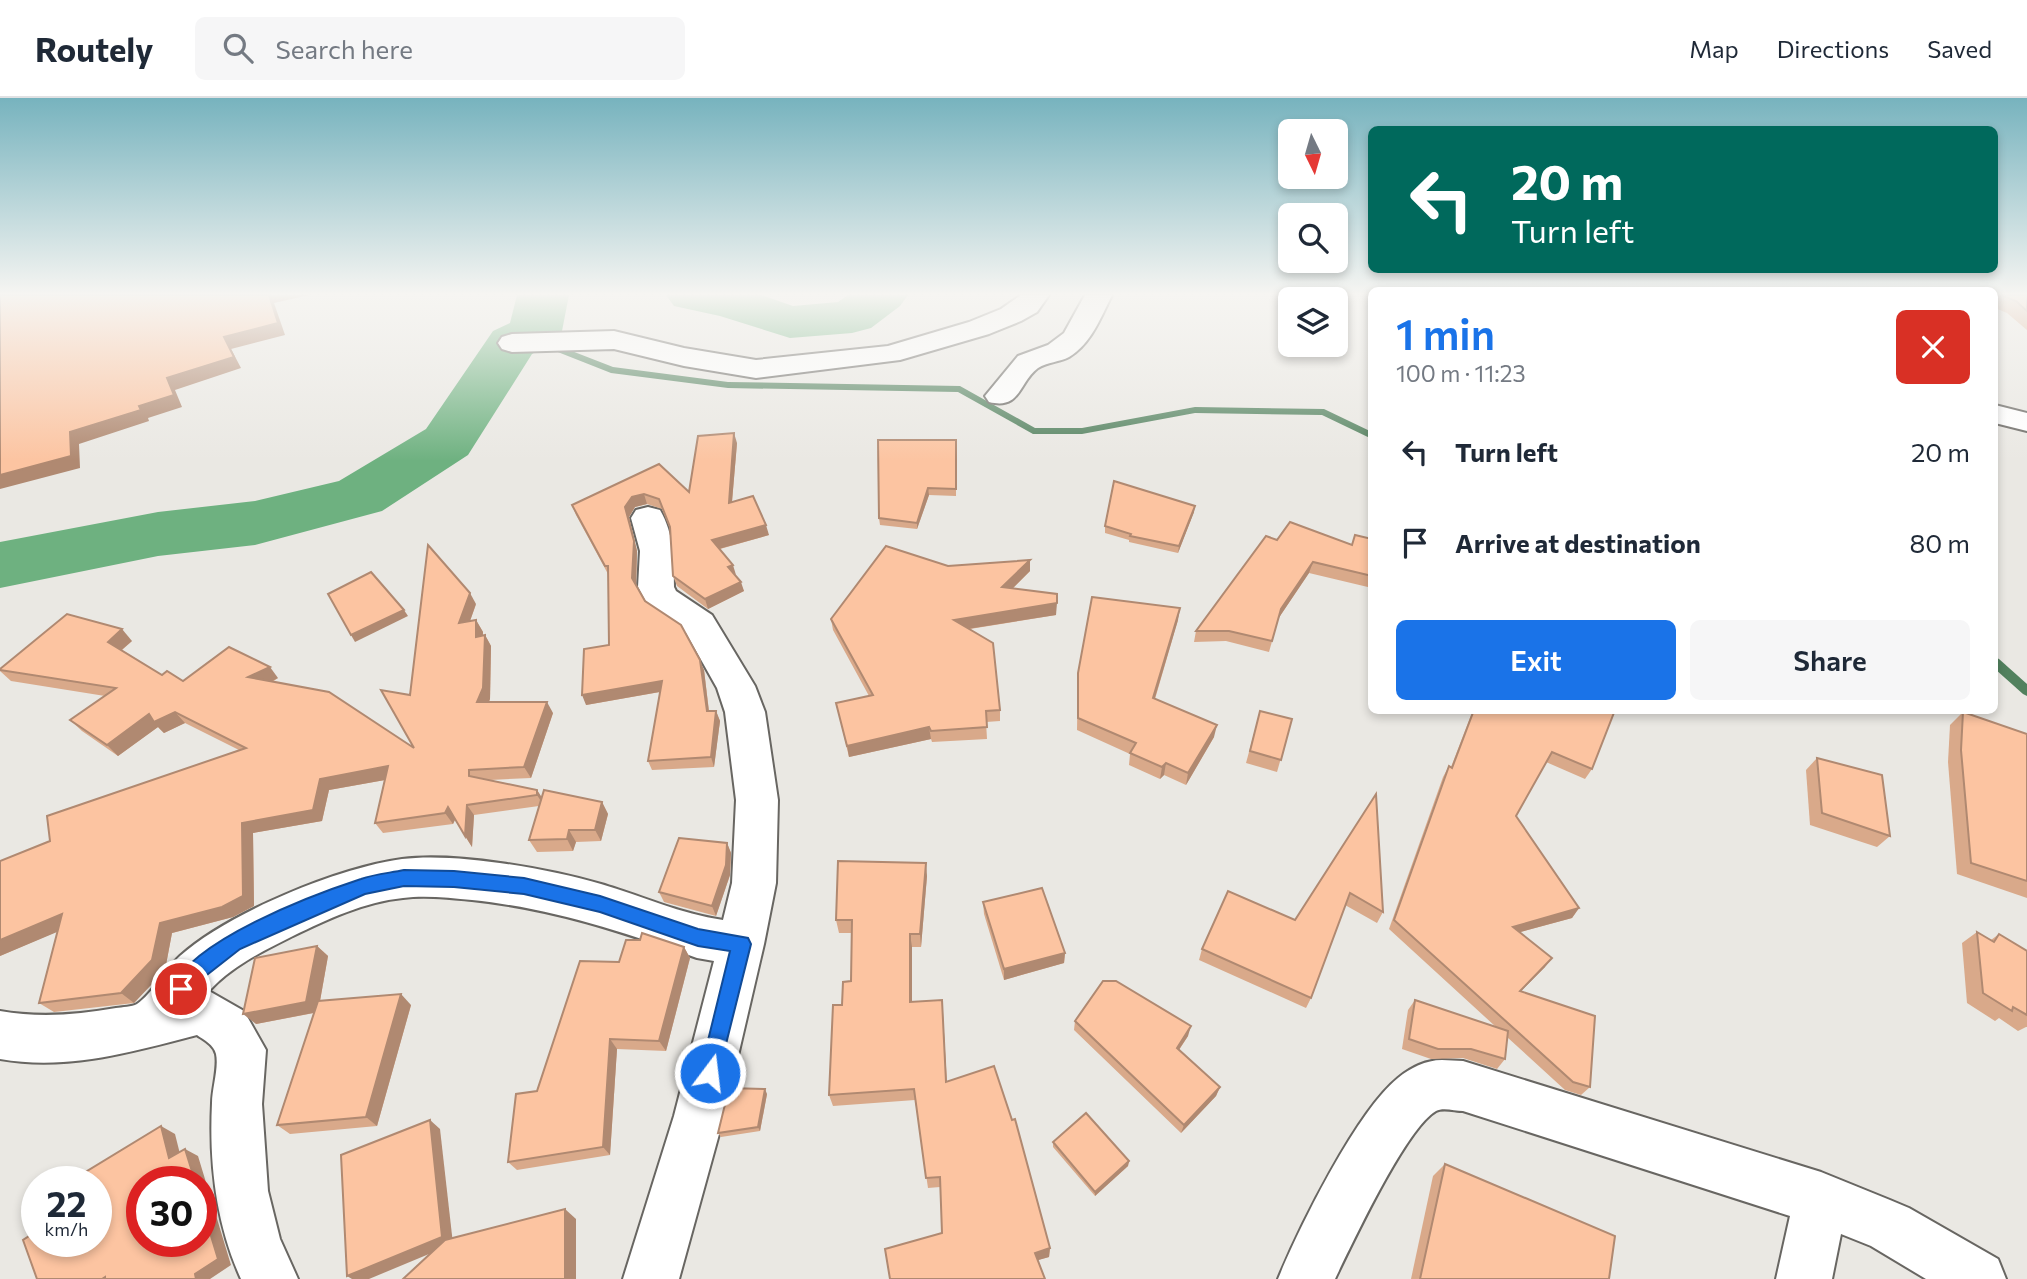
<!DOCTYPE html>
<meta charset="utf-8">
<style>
body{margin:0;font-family:Commissioner,sans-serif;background:#f6f6f7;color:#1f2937;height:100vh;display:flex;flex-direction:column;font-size:26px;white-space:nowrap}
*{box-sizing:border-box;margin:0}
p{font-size:23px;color:#747a83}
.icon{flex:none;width:38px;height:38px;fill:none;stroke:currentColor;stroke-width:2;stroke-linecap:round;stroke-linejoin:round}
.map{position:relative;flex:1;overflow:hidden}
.details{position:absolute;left:1368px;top:189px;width:630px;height:427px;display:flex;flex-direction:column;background:#fff;border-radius:10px;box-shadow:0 4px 10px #0003}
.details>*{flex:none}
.banner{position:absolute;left:1368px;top:28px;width:630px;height:147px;border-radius:10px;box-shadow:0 4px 10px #0003;background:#00695c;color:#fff;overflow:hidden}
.needle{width:46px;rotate:175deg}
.fabs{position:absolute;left:1278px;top:21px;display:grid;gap:14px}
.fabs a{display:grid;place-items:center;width:70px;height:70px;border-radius:10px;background:#fff;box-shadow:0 4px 10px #0003;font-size:35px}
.speed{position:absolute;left:21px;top:1068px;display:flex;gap:14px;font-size:35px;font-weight:700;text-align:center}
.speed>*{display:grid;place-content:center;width:91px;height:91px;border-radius:50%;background:#fff;box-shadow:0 4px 10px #0003;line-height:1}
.speed small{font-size:18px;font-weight:400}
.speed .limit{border:10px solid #d22;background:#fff;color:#111}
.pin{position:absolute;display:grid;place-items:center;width:60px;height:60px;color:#fff;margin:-30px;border:4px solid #fff;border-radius:50%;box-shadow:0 2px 7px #0007}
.me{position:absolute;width:77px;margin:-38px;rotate:15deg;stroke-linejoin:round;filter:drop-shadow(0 0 5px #0008)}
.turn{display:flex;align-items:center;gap:24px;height:147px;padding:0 28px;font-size:32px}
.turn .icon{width:91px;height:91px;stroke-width:2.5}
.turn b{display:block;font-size:49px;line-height:60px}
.round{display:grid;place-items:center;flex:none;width:74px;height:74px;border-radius:10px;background:#f6f6f7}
.headline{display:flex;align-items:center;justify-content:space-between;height:119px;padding:0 28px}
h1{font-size:42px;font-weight:600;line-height:52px;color:#1a73e8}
.action{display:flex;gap:14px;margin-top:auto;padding:14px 28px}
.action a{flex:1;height:80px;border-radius:10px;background:#1a73e8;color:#fff;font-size:28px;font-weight:600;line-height:80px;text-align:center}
.action a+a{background:#f6f6f7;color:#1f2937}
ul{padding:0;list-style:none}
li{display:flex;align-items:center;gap:21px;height:91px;padding:0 28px}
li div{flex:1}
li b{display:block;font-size:26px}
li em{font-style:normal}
header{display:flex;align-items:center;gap:42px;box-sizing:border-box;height:98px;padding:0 35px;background:#fff;border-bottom:2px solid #e0e1e3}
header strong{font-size:33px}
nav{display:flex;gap:38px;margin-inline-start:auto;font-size:24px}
.search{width:490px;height:63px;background:#f6f6f7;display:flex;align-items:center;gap:18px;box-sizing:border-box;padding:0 24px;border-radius:10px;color:#747a83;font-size:26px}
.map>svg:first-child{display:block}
</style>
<header>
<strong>Routely</strong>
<div class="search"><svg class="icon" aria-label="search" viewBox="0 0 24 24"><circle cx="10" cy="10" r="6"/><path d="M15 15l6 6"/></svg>Search here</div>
<nav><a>Map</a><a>Directions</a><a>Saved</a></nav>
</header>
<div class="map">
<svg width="2027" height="1181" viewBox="0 0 2027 1181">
<rect width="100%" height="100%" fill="#eae8e3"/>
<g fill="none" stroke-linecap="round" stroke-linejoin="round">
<g fill="#52815e" fill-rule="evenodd">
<polygon points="535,230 538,231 546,243 613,269 728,284 960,288 1035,330 1082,330 1195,309 1324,311 1372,334 1372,341 1322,317 1195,315 1082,336 1033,336 958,294 728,290 611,275 540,247 531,233"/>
<polygon points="1995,559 1999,561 2027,586 2027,598 2023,596 1995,571"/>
</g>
<g fill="#6eb180" fill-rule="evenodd">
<polygon points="517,197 569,197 562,233 554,244 532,256 468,357 382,413 255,447 158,458 0,490 0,444 158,414 255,403 339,383 426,331 493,233 510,225"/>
<polygon points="666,197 761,197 793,208 838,204 848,197 908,197 900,208 871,230 852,235 790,240 720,218 674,208"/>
</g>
<defs>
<g id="minor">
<polygon points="1021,197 1049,197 1037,214 1021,223 989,236 900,262 756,280 684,268 614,251 512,254 502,251 498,245 502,239 512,236 614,233 684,250 756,262 888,248 969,224 1001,211"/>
<path d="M1085 197H1112C1101 219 1091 246 1069 259 1060 264 1047 264 1038 270 1018 285 1021 312 989 304L985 298 1018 258 1048 247 1064 235Z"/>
<polygon points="1995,307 2027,315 2027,333 1995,325"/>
<path d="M648 409 660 412C674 436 674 462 674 489L676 493 712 517 755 588 765 614 778 702 776 785 764 846 724 1018 679 1181H623L674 1018 714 863 697 860C619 833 555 811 472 802 450 800 425 797 403 800 364 804 328 821 293 838 263 853 232 868 209 893L244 913 266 952 262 1006 268 1093 280 1141 298 1181H241C216 1126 209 1066 212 1005 212 990 219 970 216 956 214 947 204 942 197 937 132 954 67 973 0 961V913C39 920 77 917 116 910 122 909 132 909 137 906 152 896 166 871 180 858 228 815 337 770 402 761 456 754 549 771 601 786 642 798 681 816 723 822L732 785 736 702 725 614 717 590 686 535 650 511 638 489 640 453 631 420 636 412Z"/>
<path d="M1442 962 1463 963 1821 1074 1890 1102 1909 1110 1998 1161 2006 1181H1926L1871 1148 1841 1136 1832 1181H1776L1790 1118 1463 1013C1455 1013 1443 1009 1436 1013 1406 1030 1352 1146 1335 1181H1278C1299 1130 1356 1014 1398 980 1410 970 1426 962 1442 962Z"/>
</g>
</defs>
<use href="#minor" stroke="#686662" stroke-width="4"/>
<use href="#minor" fill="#fff" fill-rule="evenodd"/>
</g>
<g fill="#d9a98a">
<polygon points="1995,197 2027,197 2027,232 2007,215 1995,210"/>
<polygon points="956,342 956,398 929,397 917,431 880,427 879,420"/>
<polygon points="737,345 732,404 769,437 720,451 744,493 708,511 677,488 673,478 670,431 662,411 647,406 635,409 629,419 637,453 636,487 645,503 704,572 709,613 716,613 720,623 714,669 652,672 648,663 660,594 586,607 609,547 608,476 576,417 572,407 659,366 689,394"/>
<polygon points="1194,414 1178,455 1129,444 1129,442 1105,435 1105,428"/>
<polygon points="1355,437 1372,441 1372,490 1309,475 1278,521 1269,554 1226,543 1194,544 1196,533 1277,442 1352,447"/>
<polygon points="948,468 1030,473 1012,491 1056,517 970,531 1000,612 1000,623 986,624 987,641 932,644 931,641 849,659 836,605 869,598 833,532 831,521"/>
<polygon points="476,506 470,523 476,522 483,534 483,537 485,537 491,548 490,601 489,604 553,615 531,680 490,682 537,692 542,700 602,704 608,716 601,743 576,744 573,753 537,754 529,742 539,708 474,717 472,749 455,721 453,726 383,735 375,725 385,682 329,692 322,723 253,735 254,808 233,819 172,835 165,872 134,905 54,914 39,905 58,833 0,858 0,763 50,743 239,652 185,625 164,635 158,629 118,658 82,633 70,622 105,598 11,583 0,573 0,571 132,543 122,552 162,577 183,583 278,580 272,584 414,650 410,597"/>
<polygon points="1178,522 1155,601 1214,639 1186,687 1164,677 1160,681 1129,667 1130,656 1077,632 1078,575"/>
<polygon points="1473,612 1615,612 1592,671 1585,681 1546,664 1516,718 1579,810 1572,820 1520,834 1545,869 1521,893 1590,989 1581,997 1565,992 1507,939 1505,961 1497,971 1463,960 1431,961 1402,951 1408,912 1415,902 1496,929 1389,831 1443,679 1449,668 1451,669"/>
<polygon points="1621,612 1631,612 1628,616"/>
<polygon points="1260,613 1292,621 1277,674 1246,665"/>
<polygon points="1963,614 2027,636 2027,800 1957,776 1948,664 1950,627"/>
<polygon points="1817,660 1890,738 1877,749 1810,727 1806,672"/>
<polygon points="1376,696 1383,814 1377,825 1345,807 1311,900 1306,910 1199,862 1202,851 1295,822"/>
<polygon points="727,745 731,755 730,777 716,818 664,804 659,794"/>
<polygon points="927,778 921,849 912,849 912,904 942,902 947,984 1050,1150 1049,1159 1038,1162 942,1135 940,1089 928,1090 915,1002 833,1008 829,997 842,907 851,883 851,835 839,835 836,822"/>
<polygon points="983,804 1065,855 1064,865 1004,882 984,816"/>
<polygon points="1977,834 1991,842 1999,836 2027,853 2027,929 2026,929 2018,933 1999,920 1995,923 1967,905 1962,845"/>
<polygon points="317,848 328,858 320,903 411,907 377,1028 290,1036 277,1027 314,915 256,926"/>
<polygon points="684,849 690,860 666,953 617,951 610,1057 517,1072 508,1064 537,993 619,864"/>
<polygon points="1075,923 1188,938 1179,952 1220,989 1216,998 1181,1035 1074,932"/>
<polygon points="767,996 760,1033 721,1039 718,1035"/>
<polygon points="1053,1044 1129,1063 1128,1068 1095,1098 1053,1049"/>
<polygon points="1445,1066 1609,1181 1411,1181 1433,1078"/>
</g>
<g fill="#b08971">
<polygon points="269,197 309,197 274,205 285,237 231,251 241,270 175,292 182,309 148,320 149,323 79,346 80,370 0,391 0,377 70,334 167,280 224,239"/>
<polygon points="734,335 737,345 731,415 729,405"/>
<polygon points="928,390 929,397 917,431 917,425"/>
<polygon points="644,396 647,406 635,409 629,419 637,453 636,490 632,480 625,409 632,399"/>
<polygon points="1195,408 1194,414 1178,455 1179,448"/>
<polygon points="766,427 769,437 715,452 712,442"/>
<polygon points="1030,462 1030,473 1002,501 1002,489"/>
<polygon points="1313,464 1309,475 1278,521 1269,554 1281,511"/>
<polygon points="733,467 736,477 728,469"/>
<polygon points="741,484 744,493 708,511 705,501"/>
<polygon points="470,495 476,506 465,537 459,525"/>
<polygon points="1057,505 1056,517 955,533 954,522"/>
<polygon points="1180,510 1178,522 1151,613 1153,600"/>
<polygon points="404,512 408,518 355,544 351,537"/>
<polygon points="476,522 483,534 482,550 476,539"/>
<polygon points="122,531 132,543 118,555 108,544"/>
<polygon points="485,537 491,548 490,601 484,615 477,604"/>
<polygon points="700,562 704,572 710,623 707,613"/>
<polygon points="270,569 278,580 257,591 248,579"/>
<polygon points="662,583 665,593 586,607 582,597"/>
<polygon points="547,604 553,615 531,680 524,669"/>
<polygon points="716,613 720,623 714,669 711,659"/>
<polygon points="175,614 185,625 164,635 158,629 118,658 107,647 149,616"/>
<polygon points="1217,627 1214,639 1186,687 1188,675"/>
<polygon points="929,629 931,641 849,659 847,648"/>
<polygon points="1166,665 1164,677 1160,681 1162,669"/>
<polygon points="388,668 396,680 329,692 322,723 253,735 254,808 233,819 172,835 165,872 134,905 121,895 160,825 242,725 320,681"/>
<polygon points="537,692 544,703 544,708 537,697"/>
<polygon points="602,704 608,716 601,743 595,732"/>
<polygon points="467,707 474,717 472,749 465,738"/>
<polygon points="448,709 456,720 453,726 445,715"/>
<polygon points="569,732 576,744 573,753 567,741"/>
<polygon points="727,745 731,755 730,777 716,818 712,808"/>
<polygon points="926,765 927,778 921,849 920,836"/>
<polygon points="1579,810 1572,820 1506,838 1513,829"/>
<polygon points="62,816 76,826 0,858 0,842"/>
<polygon points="910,836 912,849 912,916 910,904"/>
<polygon points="317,848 328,858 318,914 256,926 243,916"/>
<polygon points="684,849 690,860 666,953 659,943"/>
<polygon points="1065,855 1064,865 1004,882 1004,871"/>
<polygon points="1552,860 1545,869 1513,901 1520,893"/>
<polygon points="401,896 411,907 377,1028 366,1019"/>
<polygon points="942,902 943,915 947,995 946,984"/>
<polygon points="1191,928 1188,938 1174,959 1177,950"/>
<polygon points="610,941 617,951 610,1057 603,1049"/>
<polygon points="1220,989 1216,998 1181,1035 1184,1027"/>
<polygon points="765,991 767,996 760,1033 758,1029"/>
<polygon points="430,1022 440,1031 453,1146 369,1181 352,1181 347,1178"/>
<polygon points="161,1028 175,1036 183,1068 169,1060"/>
<polygon points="185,1051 198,1058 231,1167 210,1181 196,1181 195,1176 201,1105 201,1083 195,1083"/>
<polygon points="1129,1063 1128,1068 1095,1098 1095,1094"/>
<polygon points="565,1111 576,1121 576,1181 565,1181"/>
<polygon points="1050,1150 1049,1159 1035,1163 1035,1155"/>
</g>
<g fill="#fcc4a1" stroke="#b08971" stroke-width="2">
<polygon points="0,197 269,197 278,225 224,239 234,259 167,280 174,297 139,308 141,312 70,334 71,358 0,377"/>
<polygon points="2001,197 2027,197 2027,213 2016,203"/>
<polygon points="734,335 729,405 753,398 766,427 712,442 733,467 728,469 741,484 705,501 673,478 670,429 659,401 644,396 632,399 625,409 634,443 632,480 645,503 681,527 700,562 707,613 716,613 711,659 648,663 662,583 582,597 584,551 609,547 608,468 605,468 572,407 659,366 689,394 698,338"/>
<polygon points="878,342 956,342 956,391 928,390 917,425 879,420"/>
<polygon points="1114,383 1195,408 1179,448 1130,438 1131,436 1105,428"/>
<polygon points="1290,424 1352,447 1355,437 1372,441 1372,478 1313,464 1281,511 1272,543 1229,533 1196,533 1266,438 1277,442"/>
<polygon points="428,447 470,495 459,525 476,522 476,539 485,537 483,590 477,604 547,604 524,669 469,672 469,678 537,692 537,697 467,707 465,738 448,709 445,715 375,725 388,668 320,681 313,712 242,725 243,798 222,809 160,825 152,862 121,895 39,905 62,816 0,842 0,763 50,743 47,718 246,650 175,614 154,624 149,616 107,647 70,622 116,590 0,572 0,571 67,516 122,531 108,544 162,577 167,573 183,583 229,549 270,569 248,579 329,594 414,650 381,592 410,597"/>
<polygon points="886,448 948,468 1030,462 1002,489 1057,496 1057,505 954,522 993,545 1000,612 986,613 987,629 931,633 929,629 847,648 836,605 873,597 831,521"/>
<polygon points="371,474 404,512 351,537 328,496"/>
<polygon points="1092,499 1180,510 1153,600 1217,627 1188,675 1166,665 1162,669 1130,655 1136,645 1078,620 1078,575"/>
<polygon points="1474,612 1615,612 1592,671 1552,654 1516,718 1579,810 1513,829 1552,860 1520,893 1595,918 1590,989 1573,984 1394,822 1449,668 1452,670"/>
<polygon points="1260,613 1292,621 1281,662 1250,653"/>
<polygon points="1963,614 2027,636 2027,783 1971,765 1961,652"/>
<polygon points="1817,660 1882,677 1890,738 1822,715"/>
<polygon points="544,692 602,704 595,732 569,732 567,741 529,742"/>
<polygon points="1376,696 1383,814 1350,795 1311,900 1202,851 1228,793 1295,822"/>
<polygon points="679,740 727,745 726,767 712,808 659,794"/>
<polygon points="838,763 926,765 920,836 910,836 910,904 942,902 946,984 994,968 1012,1022 1015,1021 1050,1150 1035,1155 1045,1181 890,1181 885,1151 942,1135 940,1079 926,1080 914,991 829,997 833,907 842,907 843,884 851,883 852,822 836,822"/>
<polygon points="1042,790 1065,855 1004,871 983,804"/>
<polygon points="1977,834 1994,844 1999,836 2027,853 2027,917 2013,909 2012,913 1983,895"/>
<polygon points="642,835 684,849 659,943 610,941 603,1049 508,1064 516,996 537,993 580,863 619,864 626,842 640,842"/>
<polygon points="317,848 306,904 243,916 255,860"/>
<polygon points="1103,883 1116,883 1191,928 1177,950 1220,989 1184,1027 1075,923"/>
<polygon points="401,896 366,1019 277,1027 318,903"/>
<polygon points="1415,902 1508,933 1505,961 1471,951 1438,951 1409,941"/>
<polygon points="729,990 765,991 758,1029 718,1035"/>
<polygon points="1086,1015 1129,1063 1095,1094 1053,1044"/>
<polygon points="430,1022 442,1139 347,1178 341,1057"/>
<polygon points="161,1028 169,1060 185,1051 195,1083 142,1083 142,1143 201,1143 201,1105 218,1161 195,1176 196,1181 105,1181 105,1179 102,1181 37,1181 23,1142 37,1133 37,1143 96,1143 96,1083 81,1083 79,1078"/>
<polygon points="1445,1066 1615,1138 1609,1181 1420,1181"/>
<polygon points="565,1111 565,1181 403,1181 445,1142"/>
</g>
<linearGradient id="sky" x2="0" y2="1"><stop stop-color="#77b3be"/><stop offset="0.54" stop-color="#f6f5f2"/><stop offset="1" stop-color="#f6f5f2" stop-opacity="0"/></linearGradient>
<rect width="2027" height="363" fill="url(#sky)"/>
<path fill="#1a73e8" stroke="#114b97" stroke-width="2" d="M404 772 454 773 524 780 600 798 698 831 748 840 751 846 717 982 710 985 703 982 700 975 730 853 698 848 600 814 524 796 454 789 404 788 365 796 240 851 203 880 188 897 181 900 174 897 171 891C192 842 312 797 361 781 375 776 390 775 404 772Z"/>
</svg>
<div class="fabs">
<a><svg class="needle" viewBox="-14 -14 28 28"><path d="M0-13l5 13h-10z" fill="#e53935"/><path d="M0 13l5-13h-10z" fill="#747a83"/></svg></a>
<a><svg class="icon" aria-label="search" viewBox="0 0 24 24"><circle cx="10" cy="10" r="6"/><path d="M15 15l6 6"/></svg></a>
<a><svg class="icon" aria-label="layers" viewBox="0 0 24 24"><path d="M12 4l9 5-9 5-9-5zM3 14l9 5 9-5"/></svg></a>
</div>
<div class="speed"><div>22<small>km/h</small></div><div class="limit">30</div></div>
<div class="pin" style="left:181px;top:891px;background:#d93025"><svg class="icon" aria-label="arrive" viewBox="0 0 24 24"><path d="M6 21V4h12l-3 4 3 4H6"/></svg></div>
<svg class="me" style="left:710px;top:975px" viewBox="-20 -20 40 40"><circle r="17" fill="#1a73e8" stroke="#fff" stroke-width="3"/><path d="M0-11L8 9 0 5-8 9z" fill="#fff"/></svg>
<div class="banner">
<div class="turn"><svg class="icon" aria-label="left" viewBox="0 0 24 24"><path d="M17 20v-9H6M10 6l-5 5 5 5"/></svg><div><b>20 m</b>Turn left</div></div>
</div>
<section class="details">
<div class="headline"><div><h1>1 min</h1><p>100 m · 11:23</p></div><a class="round" style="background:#d93025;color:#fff"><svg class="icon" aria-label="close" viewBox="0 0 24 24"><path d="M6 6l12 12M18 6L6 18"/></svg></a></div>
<ul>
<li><svg class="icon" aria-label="left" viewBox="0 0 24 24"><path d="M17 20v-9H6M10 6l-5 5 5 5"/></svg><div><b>Turn left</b></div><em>20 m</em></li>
<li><svg class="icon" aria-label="arrive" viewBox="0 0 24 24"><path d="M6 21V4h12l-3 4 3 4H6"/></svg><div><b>Arrive at destination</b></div><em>80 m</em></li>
</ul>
<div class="action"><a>Exit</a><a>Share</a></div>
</section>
</div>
